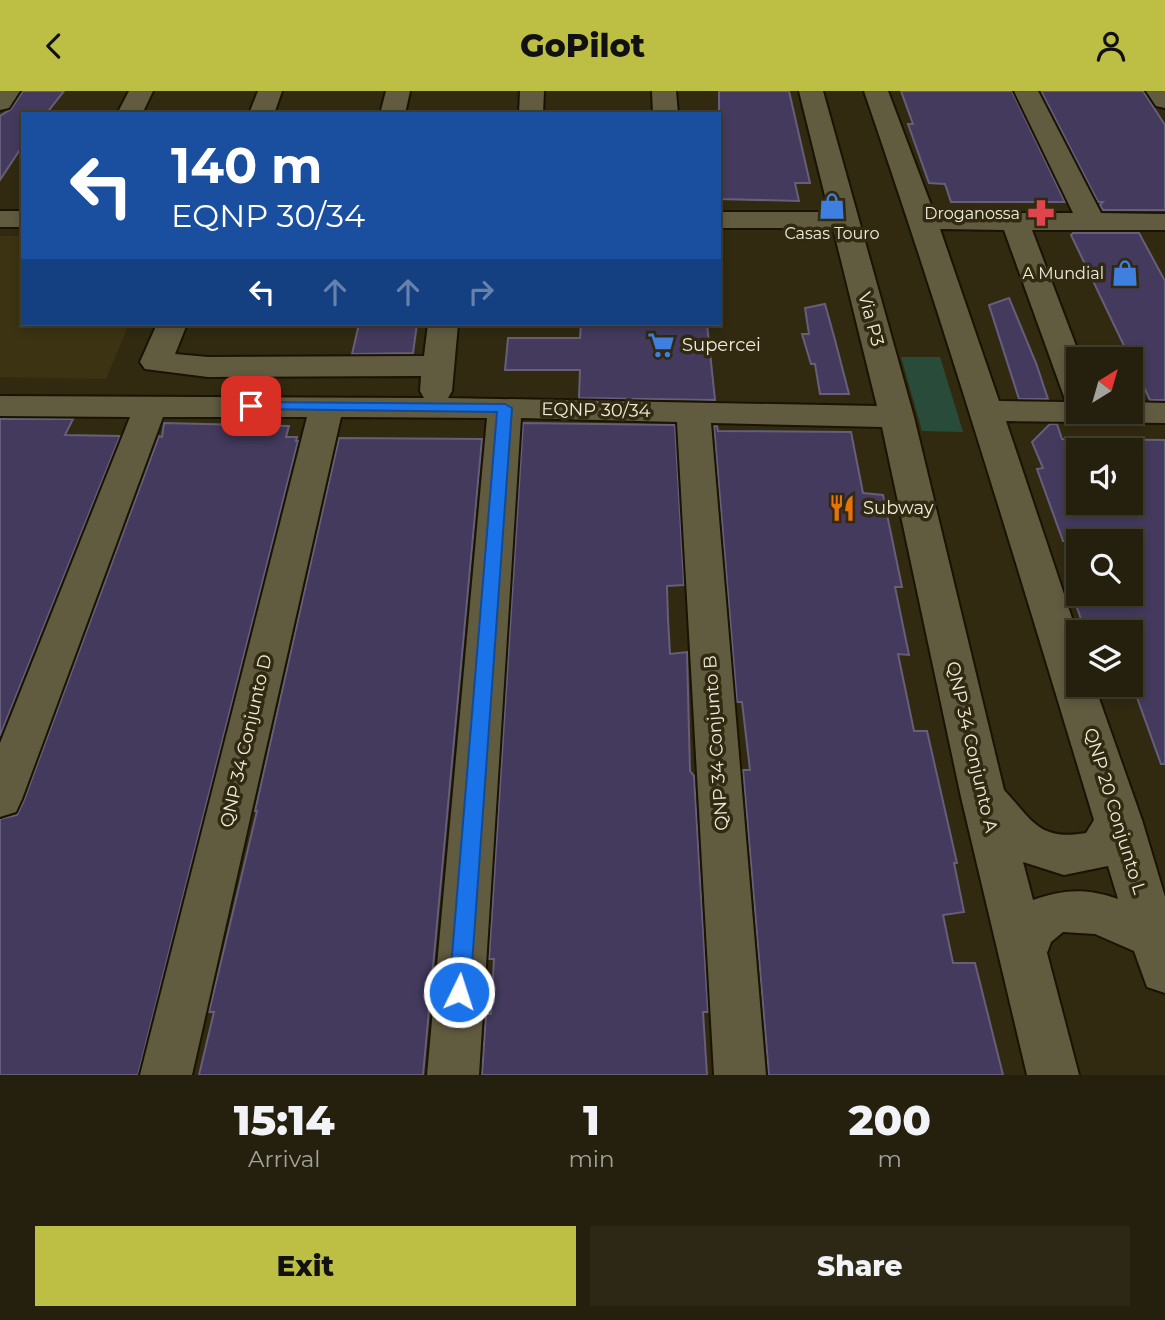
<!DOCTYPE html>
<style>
body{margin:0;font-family:Montserrat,sans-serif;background:#2d2816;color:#f1f3f6;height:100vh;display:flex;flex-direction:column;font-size:26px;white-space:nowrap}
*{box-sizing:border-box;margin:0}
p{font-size:23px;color:#a3a39d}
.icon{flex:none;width:38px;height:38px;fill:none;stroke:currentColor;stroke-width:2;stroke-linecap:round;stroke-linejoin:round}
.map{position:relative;height:984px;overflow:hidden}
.sheet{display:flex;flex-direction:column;background:#25200d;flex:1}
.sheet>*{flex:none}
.top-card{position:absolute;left:21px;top:21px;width:700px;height:214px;border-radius:0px;box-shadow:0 4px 10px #0003,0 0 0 2px #423e2e;background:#1a4fa0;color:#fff;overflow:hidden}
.needle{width:46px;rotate:37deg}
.fabs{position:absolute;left:1066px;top:256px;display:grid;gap:14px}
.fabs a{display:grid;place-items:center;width:77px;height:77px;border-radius:0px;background:#25200d;box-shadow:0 4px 10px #0003,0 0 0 2px #423e2e;font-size:35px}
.pin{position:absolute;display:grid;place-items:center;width:60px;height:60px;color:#fff;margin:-30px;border-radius:14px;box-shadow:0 4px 10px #0006}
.me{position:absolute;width:77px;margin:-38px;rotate:4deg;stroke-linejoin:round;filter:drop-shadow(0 0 5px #0008)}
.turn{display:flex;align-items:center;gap:24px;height:147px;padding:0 35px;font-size:32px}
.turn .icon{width:91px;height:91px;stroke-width:2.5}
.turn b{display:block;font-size:49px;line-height:60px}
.lanes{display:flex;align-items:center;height:66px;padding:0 35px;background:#0003;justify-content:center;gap:35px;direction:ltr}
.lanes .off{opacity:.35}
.eta{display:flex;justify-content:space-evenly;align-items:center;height:119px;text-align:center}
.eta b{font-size:42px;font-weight:800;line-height:49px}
.button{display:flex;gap:14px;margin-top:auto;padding:14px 35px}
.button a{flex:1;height:80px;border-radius:0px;background:#bcbf43;color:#111;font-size:28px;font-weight:800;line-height:80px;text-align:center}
.button a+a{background:#2d2816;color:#f1f3f6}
header{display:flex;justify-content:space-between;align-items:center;height:91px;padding:0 35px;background:#bcbf43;color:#111;font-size:32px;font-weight:800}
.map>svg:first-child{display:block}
</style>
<header><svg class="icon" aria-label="back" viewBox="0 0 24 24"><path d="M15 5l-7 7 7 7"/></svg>GoPilot<svg class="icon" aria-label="person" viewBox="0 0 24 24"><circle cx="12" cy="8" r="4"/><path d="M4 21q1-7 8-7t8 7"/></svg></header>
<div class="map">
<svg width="1165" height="984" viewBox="0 0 1165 984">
<rect width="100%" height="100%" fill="#312a11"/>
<polygon fill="#3b3312" points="0,145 23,145 23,233 129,233 106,288 0,286"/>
<polygon fill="#294c3a" points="901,266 940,266 963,341 922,340"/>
<g fill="#433a5d" stroke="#655f79" stroke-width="2" fill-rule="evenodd">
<polygon points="23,0 64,0 46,23 23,23 23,54 0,89 0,25 11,18"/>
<polygon points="719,0 789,0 810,92 795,92 799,110 719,108"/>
<polygon points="901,0 1012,0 1065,111 951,111 945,93 929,92 908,33 913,33"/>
<polygon points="1041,0 1143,0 1165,34 1165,119 1103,119 1100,114 1103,111 1098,111"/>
<polygon points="1073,142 1139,142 1165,190 1165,309 1150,309 1071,144"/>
<polygon points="1009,207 1036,272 1048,308 1019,308 989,214"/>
<polygon points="825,213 835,249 849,303 820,303 815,273 811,273 802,243 809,243 805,217"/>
<polygon points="359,233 417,233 413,262 352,263"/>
<polygon points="581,233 707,233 715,309 579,307 580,279 505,279 508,247 580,247"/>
<polygon points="0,328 73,328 65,344 120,345 0,645"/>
<polygon points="164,332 289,335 286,346 297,346 296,350 298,350 138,984 0,984 0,728 17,724 24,709 159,345 162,346"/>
<polygon points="523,332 675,334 684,494 667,495 668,528 670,563 687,561 690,680 694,685 708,921 703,921 707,984 482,984 486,923 491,923 494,868 489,868"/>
<path d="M1050 333H1057L1062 348 1165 349V673H1161L1130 587V541H1095L1092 532 1082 531 1072 502H1130V450H1063L1037 378 1043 377 1032 351ZM1078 359H1130V411H1078Z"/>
<polygon points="714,335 717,335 718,340 851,341 863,402 883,404 902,496 895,496 909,564 898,563 914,640 927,640 957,772 954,772 964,821 943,824 953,872 975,872 1003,984 769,984 743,679 750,679 742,611 737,611"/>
<polygon points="339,347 482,348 423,984 199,984 214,921 209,921 257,720 255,720"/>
</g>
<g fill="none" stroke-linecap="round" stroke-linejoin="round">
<defs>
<g id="minor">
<polygon points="0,0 20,0 9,17 0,19"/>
<polygon points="129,0 153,0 142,23 117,23"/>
<polygon points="258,0 282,0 274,23 249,23"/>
<polygon points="386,0 410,0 405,23 380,23"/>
<polygon points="520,0 544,0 543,23 519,23"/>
<polygon points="652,0 676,0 678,23 653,23"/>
<path d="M799 0H823L914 326 1004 699C1033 730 1039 750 1086 742L1094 729C1020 485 947 241 864 0H888L934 122H1073L1014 0H1038L1101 122 1165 123V139H1032L1081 268H1078V320H1130V311L1165 312V332L1006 330 1078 545V593H1094L1142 729 1165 806V902L1147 896 1134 860 1095 843 1063 841 1051 851 1047 862 1079 984H1027L961 706 882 336 711 332 766 984H714L677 331 521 327 479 984H427L487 327 341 326 192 984H140L307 326H163L22 708 16 721 0 726V652L130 326 0 325V305L424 307 420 300 421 285 208 286 145 278 140 271 157 233H187L175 263 208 266 424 265 428 233H458L452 300 448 307 877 315 833 137H719V121H829ZM940 138 1004 139 1066 311 999 310ZM1023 771 1064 784 1108 775 1118 808C1087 797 1064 798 1033 809Z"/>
<polygon points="1146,0 1165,0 1165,17 1156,15"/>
<rect x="0" y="120" width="23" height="16"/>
</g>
</defs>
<use href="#minor" stroke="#191300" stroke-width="4"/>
<use href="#minor" fill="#615b40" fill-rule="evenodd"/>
</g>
<polygon fill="#1a73e8" stroke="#114b97" stroke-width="2" points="251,311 505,313 512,317 470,901 467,907 459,910 452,907 449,901 497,321 246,318 246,312"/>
<defs>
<symbol id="shop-bare" viewBox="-9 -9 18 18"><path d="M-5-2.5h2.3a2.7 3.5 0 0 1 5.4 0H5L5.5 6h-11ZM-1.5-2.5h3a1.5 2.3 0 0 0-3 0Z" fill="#3f7fe0" stroke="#312a11" stroke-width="2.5" paint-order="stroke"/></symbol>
<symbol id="pharmacy-bare" viewBox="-9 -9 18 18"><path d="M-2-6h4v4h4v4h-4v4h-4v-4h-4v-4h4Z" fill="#e0444e" stroke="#312a11" stroke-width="2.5" paint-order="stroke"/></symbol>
<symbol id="supermarket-bare" viewBox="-9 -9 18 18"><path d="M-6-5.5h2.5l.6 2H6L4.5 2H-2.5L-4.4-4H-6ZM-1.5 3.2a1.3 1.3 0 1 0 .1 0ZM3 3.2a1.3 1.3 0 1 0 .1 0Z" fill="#3f7fe0" stroke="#312a11" stroke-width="2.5" paint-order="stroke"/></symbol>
<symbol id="restaurant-bare" viewBox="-9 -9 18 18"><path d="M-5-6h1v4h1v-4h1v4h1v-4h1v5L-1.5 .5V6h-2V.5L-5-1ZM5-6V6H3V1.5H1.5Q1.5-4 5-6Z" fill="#e8710a" stroke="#312a11" stroke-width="2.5" paint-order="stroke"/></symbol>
</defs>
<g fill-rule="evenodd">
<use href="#shop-bare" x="813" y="96" width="38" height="38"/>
<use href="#pharmacy-bare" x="1022" y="103" width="38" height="38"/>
<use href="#shop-bare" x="1106" y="163" width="38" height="38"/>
<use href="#supermarket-bare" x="642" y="235" width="38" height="38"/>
<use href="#restaurant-bare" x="823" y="398" width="38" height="38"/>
</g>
<g text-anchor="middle" stroke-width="7" stroke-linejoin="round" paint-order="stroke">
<g font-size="16" fill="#efebdc" stroke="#312a11" text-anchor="end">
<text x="1020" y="128">Droganossa</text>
<text x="832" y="148" text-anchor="middle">Casas Touro</text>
<text x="1104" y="188">A Mundial</text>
</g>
<g font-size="18" fill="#efebdc" stroke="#312a11">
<text transform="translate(871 228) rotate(75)" y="6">Via P3</text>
<text transform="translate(596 319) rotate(1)" y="6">EQNP 30/34</text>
<text transform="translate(246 650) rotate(-77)" y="6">QNP 34 Conjunto D</text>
<text transform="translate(716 652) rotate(-94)" y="6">QNP 34 Conjunto B</text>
<text transform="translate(972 656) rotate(77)" y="6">QNP 34 Conjunto A</text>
<text transform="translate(1115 720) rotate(73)" y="6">QNP 20 Conjunto L</text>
</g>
<g font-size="18" fill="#efebdc" stroke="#312a11" text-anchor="start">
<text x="682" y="260">Supercei</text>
<text x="863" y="423">Subway</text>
</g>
</g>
</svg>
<div class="fabs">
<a><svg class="needle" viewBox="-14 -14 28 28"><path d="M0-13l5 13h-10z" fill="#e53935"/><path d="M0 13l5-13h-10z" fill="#a3a39d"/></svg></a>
<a><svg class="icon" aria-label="sound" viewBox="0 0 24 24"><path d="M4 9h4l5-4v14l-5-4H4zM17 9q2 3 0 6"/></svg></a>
<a><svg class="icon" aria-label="search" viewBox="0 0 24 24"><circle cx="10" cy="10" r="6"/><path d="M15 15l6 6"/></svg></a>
<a><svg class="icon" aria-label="layers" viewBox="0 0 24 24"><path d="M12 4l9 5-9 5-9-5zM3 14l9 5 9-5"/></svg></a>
</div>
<div class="pin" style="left:251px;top:315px;background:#d93025"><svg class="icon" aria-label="arrive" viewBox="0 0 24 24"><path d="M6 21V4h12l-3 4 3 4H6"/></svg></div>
<svg class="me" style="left:459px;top:901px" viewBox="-20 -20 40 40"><circle r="17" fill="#1a73e8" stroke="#fff" stroke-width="3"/><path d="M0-11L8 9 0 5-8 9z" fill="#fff"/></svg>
<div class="top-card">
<div class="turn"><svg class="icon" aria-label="left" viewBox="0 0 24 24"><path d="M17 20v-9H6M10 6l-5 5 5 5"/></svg><div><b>140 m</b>EQNP 30/34</div></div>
<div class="lanes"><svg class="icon" aria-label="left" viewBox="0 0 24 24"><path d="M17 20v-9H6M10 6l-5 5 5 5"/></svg><svg class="icon off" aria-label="ahead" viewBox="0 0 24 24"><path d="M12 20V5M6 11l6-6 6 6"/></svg><svg class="icon off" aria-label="ahead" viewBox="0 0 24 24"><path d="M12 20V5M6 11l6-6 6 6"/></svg><svg class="icon off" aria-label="right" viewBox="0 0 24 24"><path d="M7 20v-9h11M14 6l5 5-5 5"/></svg></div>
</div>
</div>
<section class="sheet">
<div class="eta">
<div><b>15:14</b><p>Arrival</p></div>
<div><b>1</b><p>min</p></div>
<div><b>200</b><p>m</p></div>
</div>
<div class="button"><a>Exit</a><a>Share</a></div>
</section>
